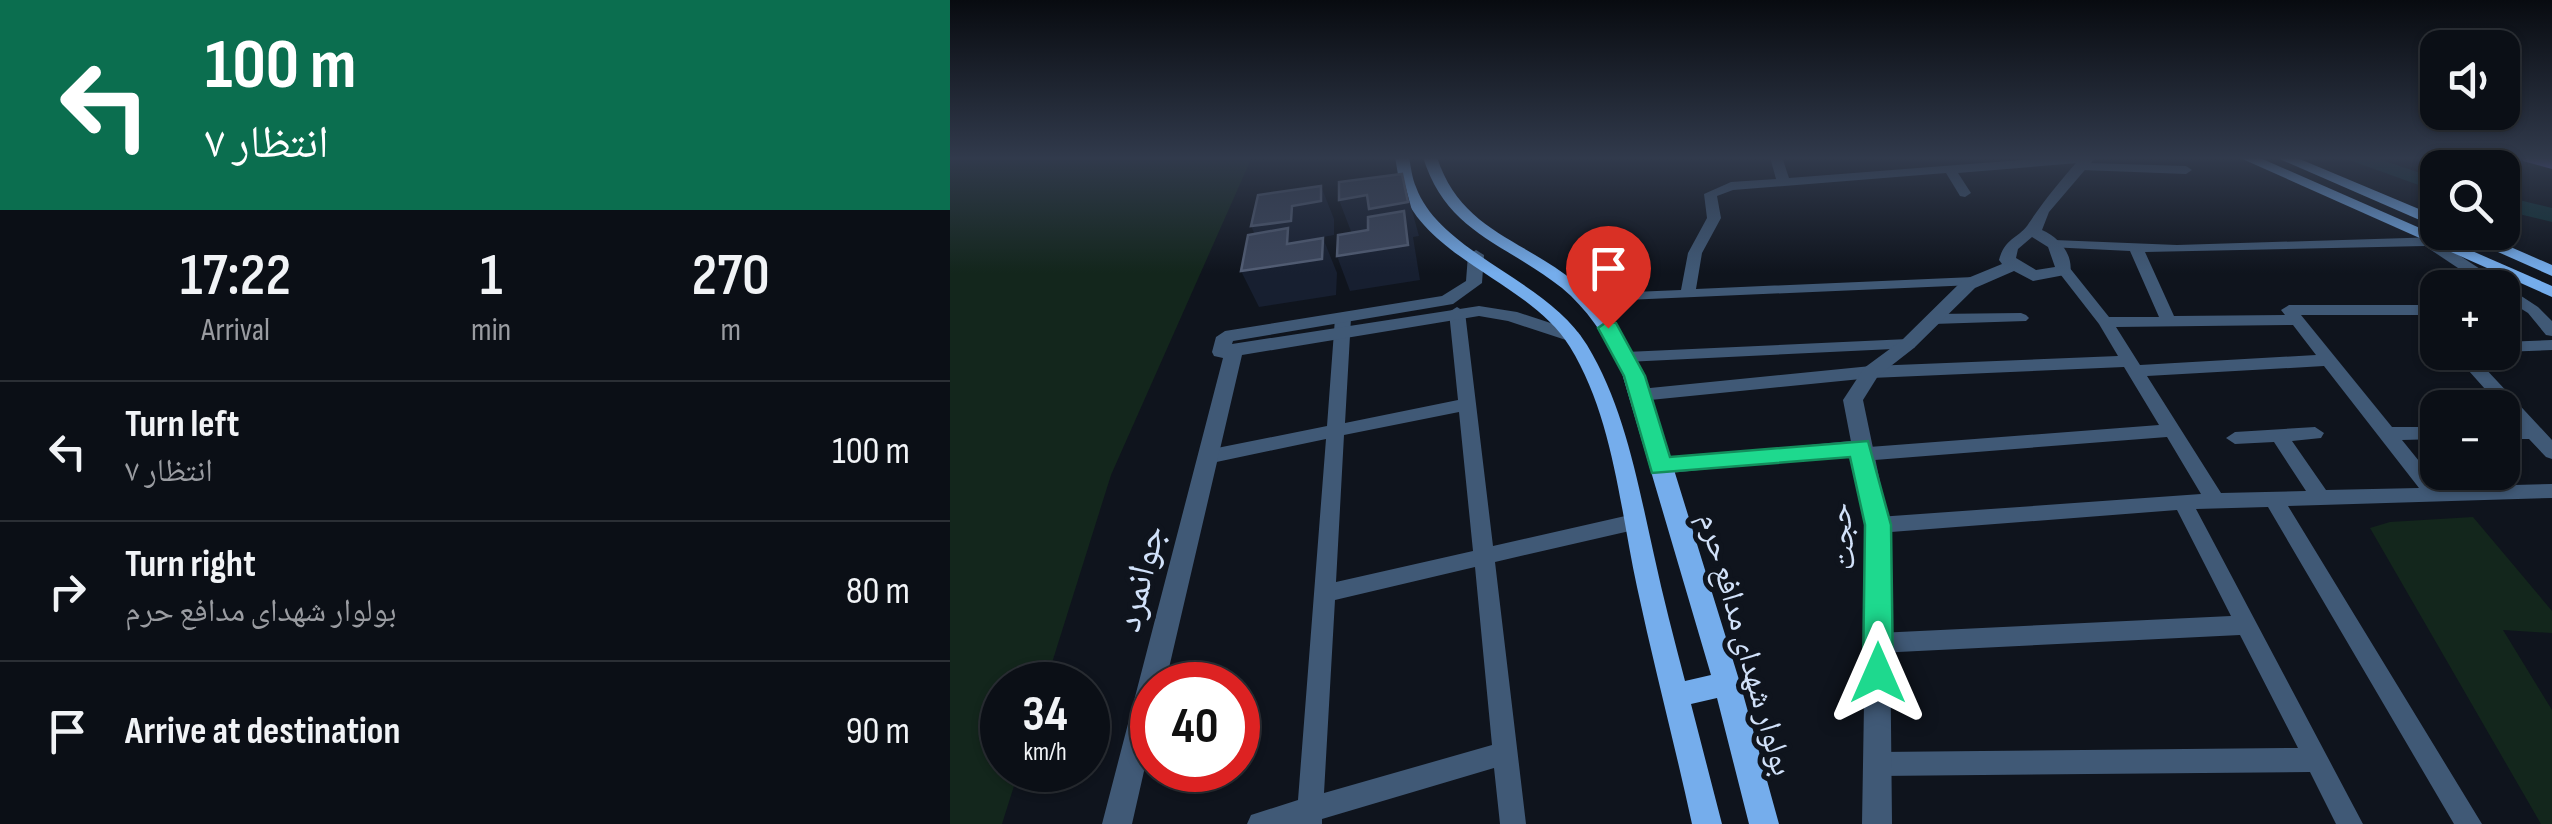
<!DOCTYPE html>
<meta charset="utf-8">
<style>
body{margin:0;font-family:"Sofia Sans Condensed","Noto Naskh Arabic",sans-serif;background:#14181f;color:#f1f3f6;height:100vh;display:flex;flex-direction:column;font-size:38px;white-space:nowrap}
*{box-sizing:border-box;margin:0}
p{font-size:32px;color:#9a9ca1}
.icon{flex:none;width:55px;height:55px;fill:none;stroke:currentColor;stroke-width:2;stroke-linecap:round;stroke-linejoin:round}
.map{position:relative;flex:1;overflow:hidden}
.details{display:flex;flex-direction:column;background:#0b0f16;width:950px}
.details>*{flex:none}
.guide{background:#0b6e4f;color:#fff;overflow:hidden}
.controls{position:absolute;left:1470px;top:30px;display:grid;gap:20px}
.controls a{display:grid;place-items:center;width:100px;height:100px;border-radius:20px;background:#0b0f16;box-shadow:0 2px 8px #0004,0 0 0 2px #2b2f35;font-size:50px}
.speed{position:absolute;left:30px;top:662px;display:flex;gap:20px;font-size:50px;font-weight:700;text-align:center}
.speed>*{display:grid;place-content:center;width:130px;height:130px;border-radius:50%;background:#0b0f16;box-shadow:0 2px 8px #0004,0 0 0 2px #2b2f35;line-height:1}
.speed small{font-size:25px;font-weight:400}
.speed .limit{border:15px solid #d22;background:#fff;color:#111}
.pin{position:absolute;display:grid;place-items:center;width:85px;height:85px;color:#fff;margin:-102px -42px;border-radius:50% 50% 50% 0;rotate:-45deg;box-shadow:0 0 10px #0007}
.pin .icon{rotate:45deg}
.me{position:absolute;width:110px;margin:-55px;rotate:0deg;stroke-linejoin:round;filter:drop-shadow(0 0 8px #0008)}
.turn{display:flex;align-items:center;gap:35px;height:210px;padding:0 40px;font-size:45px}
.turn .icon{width:130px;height:130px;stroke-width:2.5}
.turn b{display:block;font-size:70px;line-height:85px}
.eta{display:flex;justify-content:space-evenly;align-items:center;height:170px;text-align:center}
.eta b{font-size:60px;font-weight:600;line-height:70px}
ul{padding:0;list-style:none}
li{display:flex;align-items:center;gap:30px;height:140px;padding:0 40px;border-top:2px solid #2b2f35}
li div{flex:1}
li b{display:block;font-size:38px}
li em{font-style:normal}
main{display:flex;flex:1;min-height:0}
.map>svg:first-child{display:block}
</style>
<main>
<section class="details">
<div class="guide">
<div class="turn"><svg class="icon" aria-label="left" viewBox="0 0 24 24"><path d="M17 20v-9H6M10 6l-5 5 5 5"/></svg><div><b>100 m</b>انتظار ۷</div></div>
</div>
<div class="eta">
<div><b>17:22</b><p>Arrival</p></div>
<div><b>1</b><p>min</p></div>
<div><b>270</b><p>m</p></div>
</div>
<ul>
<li><svg class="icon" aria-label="left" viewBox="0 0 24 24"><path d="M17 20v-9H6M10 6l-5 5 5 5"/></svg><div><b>Turn left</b><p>انتظار ۷</p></div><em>100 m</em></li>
<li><svg class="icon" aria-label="right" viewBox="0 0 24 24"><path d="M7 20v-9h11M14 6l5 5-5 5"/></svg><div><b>Turn right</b><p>بولوار شهدای مدافع حرم</p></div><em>80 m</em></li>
<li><svg class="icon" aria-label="arrive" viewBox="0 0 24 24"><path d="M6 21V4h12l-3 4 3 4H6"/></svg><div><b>Arrive at destination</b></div><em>90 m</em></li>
</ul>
</section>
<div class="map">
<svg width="1602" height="824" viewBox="0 0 1602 824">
<rect width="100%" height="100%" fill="#0f141d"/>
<g fill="#13261c">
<polygon points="0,157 302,157 161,475 95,685 52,685 52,770 69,770 52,824 0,824"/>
<polygon points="1523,517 1602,611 1602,633 1553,630 1602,710 1602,824 1591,824 1420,528 1440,522"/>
</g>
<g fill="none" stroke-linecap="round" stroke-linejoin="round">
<g fill="#0f3136" fill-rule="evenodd">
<polygon points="1391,157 1423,157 1488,179 1488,192"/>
<polygon points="1552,196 1602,208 1602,222 1552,210"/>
</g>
<g fill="#405976" fill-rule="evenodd">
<polygon points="820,157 832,157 839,178 1110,157 1142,157 1141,162 1138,163 1236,166 1242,170 1236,174 1132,170 1128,169 1128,163 1008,173 1021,193 1015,197 1010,196 996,173 783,190 767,196 771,218 752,253 746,289 1024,277 1031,281 1024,285 630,302 627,299 630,296 635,294 731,290 738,253 757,218 754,194 781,182 826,179"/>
<path d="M1489 237 1496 241 1492 244 1588 307 1602 321V336L1596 335 1578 313 1552 297V288H1538L1475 246 1195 252 1224 316 1335 315 1331 310 1339 305H1488V315H1351L1442 427H1488V439L1452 440 1490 487 1602 484V498L1338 506 1532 824H1504L1318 507 1246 509 1413 824H1386L1360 772 928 776 919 773 916 764 919 755 928 752 1348 748 1290 635 928 653 920 650 917 643 920 636 928 633 1281 616 1227 510 928 533 921 531 918 525 921 519 928 517 1251 494 1217 437 912 461 903 454 711 474 704 472 702 467 704 462 711 460 910 440 919 447 1209 425 1174 367 921 378 690 401 681 395 690 389 921 366 1168 356 1149 324 1107 270 1109 267H1119L1159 317H1209L1180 251 1099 247V241L1104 240 1227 245ZM1343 325 1366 355 1190 365 1166 327ZM1374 366 1469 488 1376 490 1342 441 1371 438 1374 433 1365 427 1285 432 1276 438 1285 444 1324 442 1356 491 1271 493 1197 376Z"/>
<path d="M507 307 515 312 543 546 684 514 691 516 694 522 691 528 684 530 545 562 576 824H550L544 768 372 819V824H297L301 815 348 800 376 439 257 464 250 462 248 457 250 452 257 450 377 426 385 318 393 313 401 318 395 423 508 400 499 312ZM509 412 523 551 386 582 394 435ZM525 567 542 745 374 793 385 600Z"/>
<polygon points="1071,313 1076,315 1079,318 1076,321 983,324 975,319 983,314"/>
<polygon points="958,339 966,344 964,348 676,362 668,357 676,352"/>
<polygon points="1602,340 1602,350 1552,352 1552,342"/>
<polygon points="1502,352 1520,352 1602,440 1602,459 1596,457 1579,439 1552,439 1552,427 1568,426"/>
</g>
<g fill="#405976" fill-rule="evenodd">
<path d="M1131 157H1146L1099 212 1092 230C1109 237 1124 255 1120 274L1083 281 1064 271 1025 288 964 348 928 376 913 400 939 525 942 824H912L917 525 893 400 914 368 952 340 1013 280 1052 264 1049 260C1055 237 1069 239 1079 223 1095 199 1112 179 1131 157ZM1082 237 1098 247 1105 267 1086 270 1066 258 1068 249Z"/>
<polygon points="526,250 534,255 532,283 503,304 283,341 282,344 529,306 567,312 628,332 631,336 622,342 558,321 529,316 292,355 215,685 202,685 202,736 182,824 152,824 273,358 264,356 262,352 266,337 275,331 492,296 516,281 518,255"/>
</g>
<g fill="#75adec" fill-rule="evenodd">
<path d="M445 157H459C461 167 462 178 466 187 490 253 598 280 637 345 675 408 688 484 704 555 713 597 724 639 735 681L761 675 669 363C654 335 637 309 612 288 557 244 496 233 473 157H487C510 230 573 239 626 283 656 308 677 342 695 376L790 683 829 824H799L767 698 741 704 772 824H742C725 745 704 667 687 587 670 508 663 417 620 347 580 282 476 260 451 187 448 178 447 167 445 157Z"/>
<polygon points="1288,157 1308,157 1602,286 1602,297"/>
<polygon points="1325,157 1345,157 1488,217 1488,228"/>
<polygon points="1503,232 1526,232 1602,265 1602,276"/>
</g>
<polygon fill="#7867ea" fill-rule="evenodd" points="1571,157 1602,158 1602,169 1573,161"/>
</g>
<g fill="#171f30">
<polygon points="452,174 469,236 463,237 470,280 400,291 387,256 402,234 389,200"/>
<polygon points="371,186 384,219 384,235 357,240 373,238 387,273 386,295 309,307 291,271 317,261 301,226 342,206"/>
</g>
<g fill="#3c465c" stroke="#535e75" stroke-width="2.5">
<polygon points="452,174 458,202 419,209 417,195 389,200 389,182"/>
<polygon points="371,186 371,201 342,206 341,221 301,226 308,195"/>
<polygon points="454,211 458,245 387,256 388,235 418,230 418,217"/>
<polygon points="338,228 337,244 373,238 372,259 291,271 298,235"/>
</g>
<linearGradient id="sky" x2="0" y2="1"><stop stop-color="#080b10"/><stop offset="0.58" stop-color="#313a4c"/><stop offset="1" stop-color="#313a4c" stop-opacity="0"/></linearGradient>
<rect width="1602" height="273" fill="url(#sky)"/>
<polygon fill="#1ed98e" stroke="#148d5c" stroke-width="2.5" points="658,321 666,323 695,376 720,457 918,441 941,525 943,673 939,683 928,687 917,683 913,673 915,525 900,457 702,473 674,376 648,328"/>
<g text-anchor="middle" stroke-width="10" stroke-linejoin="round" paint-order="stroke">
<g font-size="32" fill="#d1e1f9" stroke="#0f141d">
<text transform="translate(891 537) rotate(-95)" y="11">حجت</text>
<text transform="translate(797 644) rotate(74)" y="11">بولوار شهدای مدافع حرم</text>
</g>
<g font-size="38" fill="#d1e1f9" stroke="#0f141d">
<text transform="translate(189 578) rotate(-76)" y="13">جوانمرد</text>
</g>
</g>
</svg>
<div class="controls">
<a><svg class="icon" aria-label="sound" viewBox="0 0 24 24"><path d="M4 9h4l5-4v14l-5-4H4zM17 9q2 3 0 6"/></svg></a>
<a><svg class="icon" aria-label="search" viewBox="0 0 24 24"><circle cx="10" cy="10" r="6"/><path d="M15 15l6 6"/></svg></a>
<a>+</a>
<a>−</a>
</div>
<div class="speed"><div>34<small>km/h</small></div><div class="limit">40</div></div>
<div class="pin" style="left:658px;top:328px;background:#d93025"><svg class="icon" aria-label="arrive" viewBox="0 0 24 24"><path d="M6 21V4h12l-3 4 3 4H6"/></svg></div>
<svg class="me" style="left:928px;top:673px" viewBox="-20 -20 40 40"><path d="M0-17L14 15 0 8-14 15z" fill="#1ed98e" stroke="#fff" stroke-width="4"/></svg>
</div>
</main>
